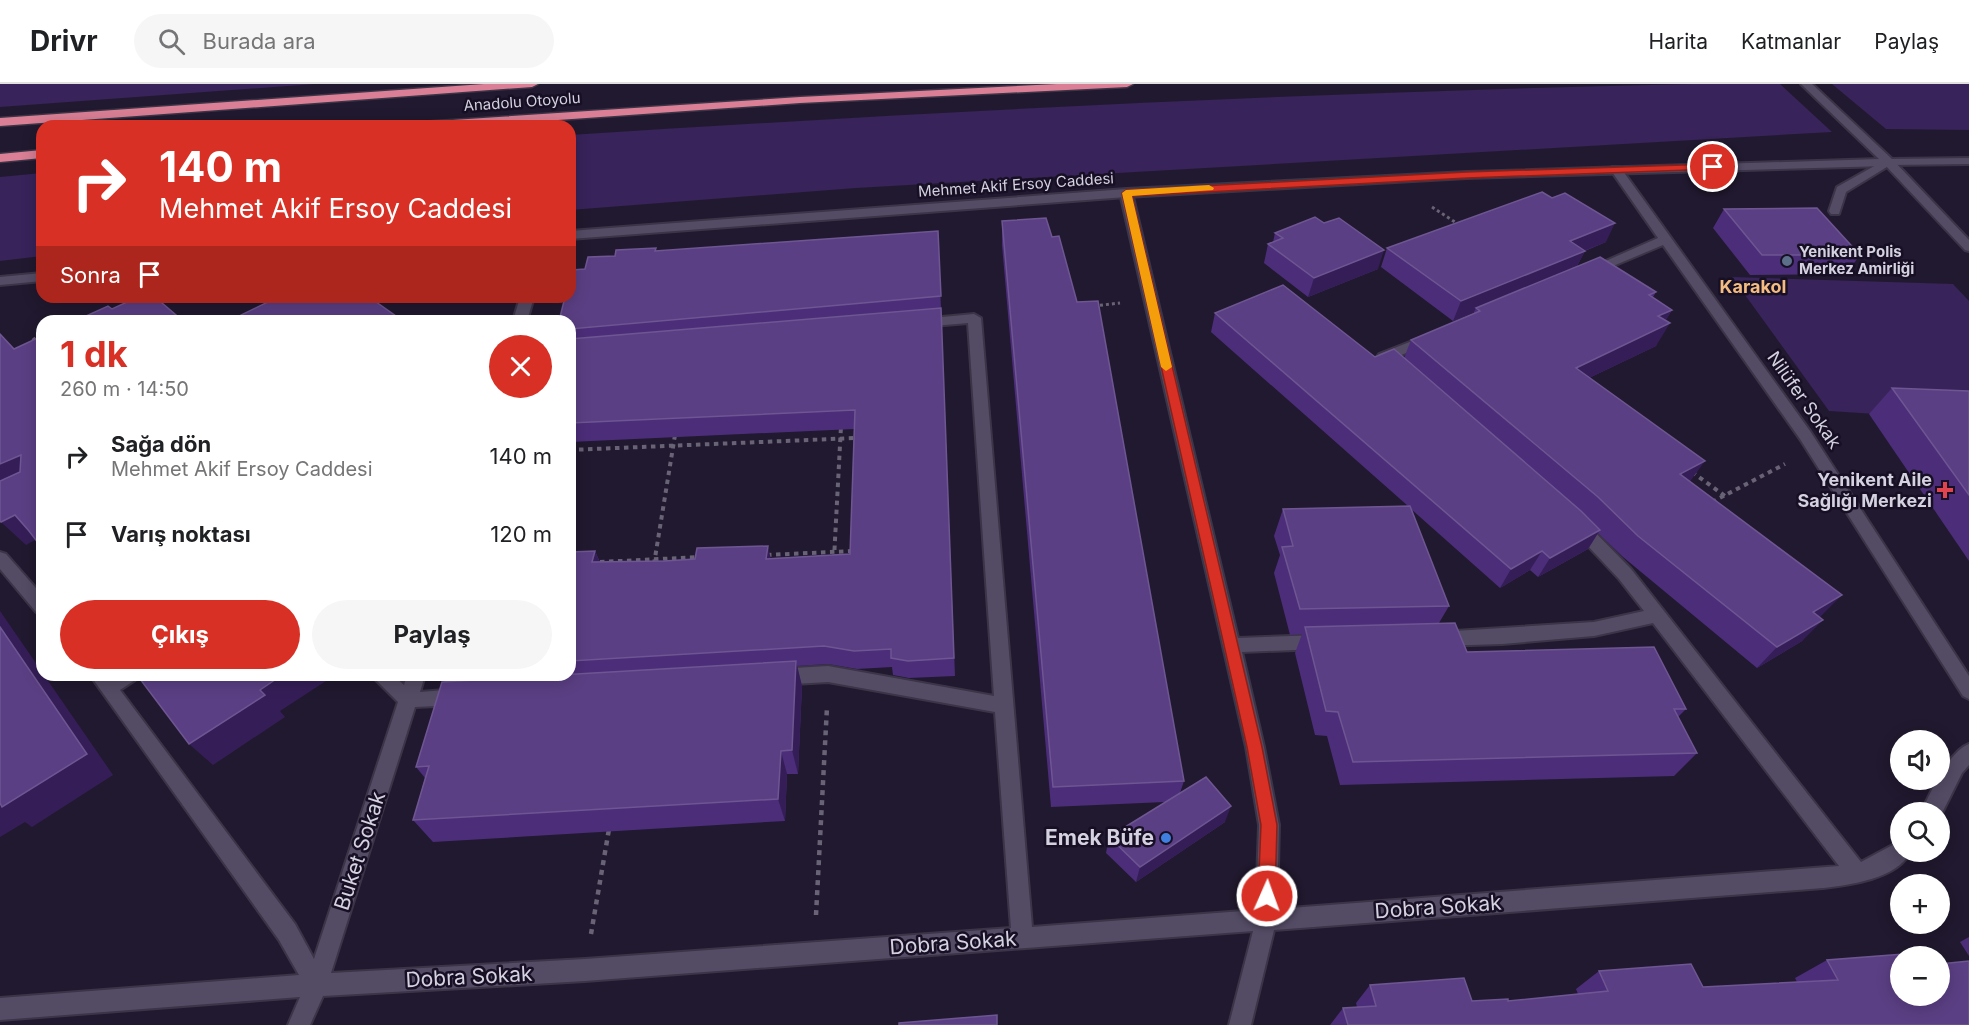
<!DOCTYPE html>
<html lang="tr">
<meta charset="utf-8">
<style>
body{margin:0;font-family:Inter,sans-serif;background:#f6f6f6;color:#202124;height:100vh;display:flex;flex-direction:column;font-size:22px;white-space:nowrap}
*{box-sizing:border-box;margin:0}
p{font-size:20px;color:#757577}
.icon{flex:none;width:33px;height:33px;fill:none;stroke:currentColor;stroke-width:2;stroke-linecap:round;stroke-linejoin:round}
.map{position:relative;flex:1;overflow:hidden}
.details{position:absolute;left:36px;top:231px;width:540px;height:366px;display:flex;flex-direction:column;background:#fff;border-radius:18px;box-shadow:0 3px 15px #0003}
.details>*{flex:none}
.hud{position:absolute;left:36px;top:36px;width:540px;height:183px;border-radius:18px;box-shadow:0 3px 15px #0003;background:#d93025;color:#fff;overflow:hidden}
.controls{position:absolute;left:1890px;top:646px;display:grid;gap:12px}
.controls a{display:grid;place-items:center;width:60px;height:60px;border-radius:50%;background:#fff;box-shadow:0 3px 15px #0003;font-size:30px}
.pin{position:absolute;display:grid;place-items:center;width:51px;height:51px;color:#fff;margin:-26px;border:3px solid #fff;border-radius:50%;box-shadow:0 2px 6px #0007}
.me{position:absolute;width:66px;margin:-33px;rotate:2deg;stroke-linejoin:round;filter:drop-shadow(0 0 4px #0008)}
.turn{display:flex;align-items:center;gap:21px;height:126px;padding:0 24px;font-size:27px}
.turn .icon{width:78px;height:78px;stroke-width:2.5}
.turn b{display:block;font-size:42px;line-height:51px}
.then{display:flex;align-items:center;height:57px;padding:0 24px;background:#0003;gap:12px;font-size:22px}
.round{display:grid;place-items:center;flex:none;width:63px;height:63px;border-radius:32px;background:#f6f6f6}
.summary{display:flex;align-items:center;justify-content:space-between;height:102px;padding:0 24px}
h1{font-size:36px;font-weight:700;line-height:45px;color:#d93025}
.primary-button{display:flex;gap:12px;margin-top:auto;padding:12px 24px}
.primary-button a{flex:1;height:69px;border-radius:36px;background:#d93025;color:#fff;font-size:24px;font-weight:700;line-height:69px;text-align:center}
.primary-button a+a{background:#f6f6f6;color:#202124}
ul{padding:0;list-style:none}
li{display:flex;align-items:center;gap:18px;height:78px;padding:0 24px}
li div{flex:1}
li b{display:block;font-size:22px}
li em{font-style:normal}
header{display:flex;align-items:center;gap:36px;box-sizing:border-box;height:84px;padding:0 30px;background:#fff;border-bottom:2px solid #e0e0e0}
header strong{font-size:28px}
nav{display:flex;gap:33px;margin-inline-start:auto;font-size:21px}
.search{width:420px;height:54px;background:#f6f6f6;display:flex;align-items:center;gap:15px;box-sizing:border-box;padding:0 21px;border-radius:33px;color:#757577;font-size:22px}
.map>svg:first-child{display:block}
</style>
<header>
<strong>Drivr</strong>
<div class="search"><svg class="icon" aria-label="search" viewBox="0 0 24 24"><circle cx="10" cy="10" r="6"/><path d="M15 15l6 6"/></svg>Burada ara</div>
<nav><a>Harita</a><a>Katmanlar</a><a>Paylaş</a></nav>
</header>
<div class="map">
<svg width="1969" height="941" viewBox="0 0 1969 941">
<rect width="100%" height="100%" fill="#21192f"/>
<g fill="#38235a">
<polygon points="0,0 315,0 0,23"/>
<path d="M1692 0H1780L1832 48 856 104 570 126V51C944 27 1317 8 1692 0Z"/>
<polygon points="1832,0 1969,0 1969,46 1886,45"/>
<polygon points="42,89 42,172 0,177 0,93"/>
<polygon points="1732,193 1953,200 1969,217 1969,336 1829,327"/>
</g>
<g fill="none" stroke-linecap="round" stroke-linejoin="round">
<defs>
<polygon id="service" points="1885,76 1895,78 1846,108 1839,130 1831,130 1829,127 1837,103"/>
<g id="minor">
<polygon points="1969,74 1969,80 1889,81 1883,78 1889,75"/>
<polygon points="1612,83 1620,83 1810,347 1969,592 1969,615 1963,612 1800,355 1663,161 1594,190 1584,190 1583,187 1658,154 1610,85"/>
<path d="M1126 105 1132 109 1238 554 1320 551 1326 553 1329 558 1326 563 1320 565 1242 568 1264 663 1279 741 1277 825 1839 782 1653 539 1594 552 1502 560 1439 562 1433 560 1430 555 1433 550 1439 548 1594 538 1644 527 1619 495 1572 445 1570 441 1578 435 1584 437 1631 485 1861 778 1900 757V768H1910C1898 795 1848 801 1823 804L1274 846 1251 941H1229L1253 847 585 897 323 912 310 941H288L300 913 0 936V914L299 891 279 856 90 591H138L135 596 120 606 295 840 314 875 398 618 371 591H393L404 601 407 591H425L420 608 458 605 464 607 467 613 464 619 458 621 415 623 331 889 585 875 1011 844 995 628 828 598 777 601 771 598 768 593 771 588 777 585 828 582 994 612 968 239 921 243 914 239 921 235 974 230 981 234 1032 843 1256 826 1259 741 1246 663 1120 109Z"/>
<polygon points="520,213 534,213 527,237 513,237"/>
<polygon points="1430,250 1435,251 1435,257 1394,274 1398,279 1396,282 1386,282 1377,273 1379,270"/>
<polygon points="0,468 6,470 42,511 42,530 36,528 0,485"/>
<path d="M1969 660V681L1962 689 1940 733V729H1921C1930 709 1949 667 1969 660Z"/>
</g>
<g id="tertiary">
<polygon points="1801,0 1812,0 1893,76 1969,156 1969,167 1965,166 1886,82 1467,94 1126,113 570,155 570,147 1126,105 1467,88 1879,75"/>
<polygon points="42,189 42,197 0,201 0,193"/>
</g>
<g id="motorway">
<polygon points="484,0 538,0 532,3 0,42 0,34"/>
<polygon points="1057,0 1133,0 1127,3 800,19 474,42 416,42 422,38 800,13"/>
<polygon points="42,66 42,74 0,78 0,70"/>
</g>
</defs>
<use href="#service" stroke="#3b3547" stroke-width="4"/>
<use href="#minor" stroke="#3b3547" stroke-width="4"/>
<use href="#tertiary" stroke="#3b3547" stroke-width="4"/>
<use href="#motorway" stroke="#3b3547" stroke-width="3"/>
<g stroke="#696376" stroke-width="3" stroke-dasharray="3 3" stroke-linecap="butt">
<polyline points="1432,123 1458,140"/>
<polyline points="1094,222 1120,219"/>
</g>
<g stroke="#696376" stroke-width="4" stroke-dasharray="4.5 4.5" stroke-linecap="butt">
<polyline points="33,254 42,264"/>
<polyline points="570,366 856,354"/>
<polyline points="1692,388 1725,412"/>
<polyline points="1712,418 1785,380"/>
<polyline points="767,471 853,467"/>
<polyline points="834,475 841,342"/>
<polyline points="600,478 700,473"/>
<polyline points="654,480 675,351"/>
</g>
<g stroke="#696376" stroke-width="4.5" stroke-dasharray="5 5" stroke-linecap="butt">
<polyline points="816,831 827,623"/>
<polyline points="591,850 609,745"/>
</g>
<use href="#service" fill="#544c65" fill-rule="evenodd"/>
<use href="#minor" fill="#544c65" fill-rule="evenodd"/>
<use href="#tertiary" fill="#544c65" fill-rule="evenodd"/>
<use href="#motorway" fill="#da7f95" fill-rule="evenodd"/>
</g>
<g fill="#4c2d79">
<polygon points="1724,125 1860,171 1846,190 1750,191 1713,144"/>
<polygon points="1002,137 1184,697 1180,709 1225,738 1136,798 1106,769 1109,753 1165,718 1051,723 1002,161"/>
<polygon points="1324,139 1378,185 1308,213 1264,179 1268,160 1273,158 1275,149"/>
<polygon points="938,147 955,592 909,594 893,591 892,583 857,585 828,580 797,582 802,602 798,690 787,690 785,737 433,758 413,736 425,694 416,683 461,597 457,591 570,591 570,468 595,467 600,478 771,474 850,470 854,345 570,358 570,237 585,185 615,172 657,167"/>
<polygon points="1606,158 1585,167 1577,182 1656,208 1653,213 1672,226 1665,237 1656,262 1589,294 1821,532 1819,533 1802,557 1757,584 1623,473 1598,449 1588,465 1538,493 1530,486 1500,504 1411,425 1449,522 1439,539 1467,568 1686,625 1678,633 1697,669 1674,692 1340,701 1327,652 1315,651 1295,569 1302,550 1290,551 1274,489 1280,471 1274,452 1283,425 1408,422 1211,248 1215,229 1375,273 1404,274 1411,256 1473,231 1474,228 1453,237 1381,183 1387,164"/>
<polygon points="1892,304 1969,307 1969,477 1869,330"/>
<polygon points="1969,853 1969,872 1960,858"/>
<polygon points="1900,873 1969,941 1330,941 1343,924 1357,923 1356,919 1370,901 1472,917 1508,917 1578,910 1576,905 1599,887 1703,903 1797,898 1795,894 1827,876"/>
</g>
<g fill="#351e57">
<polygon points="1615,139 1606,158 1561,176 1570,157"/>
<polygon points="1384,166 1378,185 1308,213 1314,194"/>
<polygon points="1585,167 1575,186 1476,224 1474,228 1453,237 1461,217"/>
<polygon points="1672,226 1662,243 1670,239 1656,262 1564,306 1576,284 1658,232"/>
<polygon points="21,371 42,393 0,415 0,380"/>
<polygon points="1705,377 1689,399 1680,390"/>
<polygon points="15,431 39,454 26,461 1,438"/>
<polygon points="1600,446 1588,465 1538,493 1550,474"/>
<polygon points="768,462 772,480 766,475"/>
<polygon points="595,467 603,486 592,478"/>
<polygon points="1542,467 1530,486 1500,504 1511,485"/>
<polygon points="1842,511 1821,532 1792,549 1813,528"/>
<polygon points="0,527 42,588 42,591 44,591 113,691 32,743 25,738 0,753"/>
<polygon points="1823,536 1802,557 1757,584 1777,563"/>
<polygon points="796,577 802,602 798,690 792,666"/>
<polygon points="282,591 322,591 326,597 280,627 285,633 213,681 189,660 260,606"/>
<polygon points="781,667 787,690 785,737 778,715"/>
<polygon points="1231,722 1225,738 1136,798 1140,783"/>
</g>
<g fill="#5b3f84" stroke="#6e5692" stroke-width="1.5">
<polygon points="1542,108 1552,114 1565,109 1615,139 1570,157 1585,167 1461,217 1387,164"/>
<polygon points="1817,124 1860,171 1762,171 1724,125"/>
<polygon points="1315,133 1324,139 1339,134 1384,166 1314,194 1268,160 1283,154 1275,149"/>
<polygon points="1046,134 1052,153 1059,152 1077,218 1098,217 1184,697 1053,703 1002,137"/>
<polygon points="938,147 941,212 570,245 570,237 559,237 565,213 570,213 570,193 572,186 585,185 588,173 615,172 616,166 656,164 655,167"/>
<polygon points="1600,173 1656,208 1649,211 1672,226 1658,232 1670,239 1576,284 1705,377 1680,390 1842,511 1813,528 1823,536 1777,563 1638,452 1598,413 1411,256 1480,227 1476,224"/>
<polygon points="1283,201 1375,273 1394,265 1581,427 1600,446 1550,474 1542,467 1511,485 1215,229"/>
<polygon points="138,213 155,213 183,237 75,237 108,222 112,225"/>
<polygon points="278,213 369,213 403,237 229,237"/>
<polygon points="941,224 954,574 908,577 891,574 891,565 854,567 824,562 570,577 570,468 595,467 592,478 664,477 695,475 697,464 768,462 766,475 850,470 855,326 570,339 570,255"/>
<polygon points="0,250 14,265 42,252 42,464 29,447 15,431 1,438 0,437 0,397 20,388 21,371 0,380"/>
<polygon points="1892,304 1969,307 1969,411"/>
<polygon points="1410,422 1449,522 1300,525 1282,463 1293,462 1283,425"/>
<polygon points="1455,539 1467,568 1654,563 1686,625 1674,625 1697,669 1353,678 1338,628 1326,627 1305,543"/>
<polygon points="0,543 87,670 2,723 0,719"/>
<polygon points="796,577 792,666 781,667 778,715 413,736 429,682 416,683 442,598"/>
<polygon points="137,591 282,591 260,606 265,611 189,660"/>
<polygon points="1206,693 1231,722 1140,783 1109,753"/>
<polygon points="1917,869 1920,873 1900,873 1900,912 1940,912 1940,880 1969,877 1969,941 1348,941 1343,924 1376,922 1370,901 1464,894 1472,917 1508,915 1508,917 1608,907 1599,887 1691,880 1703,903 1838,896 1827,876"/>
<polygon points="997,931 997,941 899,941 899,939"/>
</g>
<polygon fill="#d93025" stroke="#8d1f18" stroke-width="1.5" points="1713,80 1716,81 1716,85 1467,94 1132,112 1262,663 1277,741 1275,812 1273,818 1267,820 1260,818 1258,812 1261,741 1247,663 1122,109 1126,106 1467,88"/>
<polygon fill="#f59e0b" points="1209,101 1214,104 1213,106 1132,112 1172,283 1166,287 1161,283 1122,109 1126,106"/>
<circle fill="#5c6f8a" stroke="#171025" stroke-width="2" cx="1787" cy="177" r="6"/>
<path fill="#e0444e" stroke="#171025" stroke-width="2" d="M1942 397h6v6h6v6h-6v6h-6v-6h-6v-6h6z"/>
<circle fill="#3f7fe0" stroke="#171025" stroke-width="2" cx="1166" cy="754" r="6"/>
<g text-anchor="middle" stroke-width="5" stroke-linejoin="round" paint-order="stroke">
<g font-size="15" fill="#d5d1e0" stroke="#171025">
<text transform="translate(522 18) rotate(-4)" y="5">Anadolu Otoyolu</text>
<text transform="translate(1016 101) rotate(-4)" y="5">Mehmet Akif Ersoy Caddesi</text>
</g>
<g font-size="15" font-weight="bold" fill="#d5d1e0" stroke="#171025" text-anchor="start">
<text x="1799" y="173">Yenikent Polis<tspan x="1799" dy="17">Merkez Amirliği</tspan></text>
</g>
<g font-size="18" font-weight="bold" fill="#f5bc81" stroke="#171025">
<text x="1753" y="209">Karakol</text>
</g>
<g font-size="18" fill="#d5d1e0" stroke="#171025">
<text transform="translate(1804 316) rotate(55)" y="6">Nilüfer Sokak</text>
</g>
<g font-size="18" font-weight="bold" fill="#d5d1e0" stroke="#171025" text-anchor="end">
<text x="1932" y="402">Yenikent Aile<tspan x="1932" dy="21">Sağlığı Merkezi</tspan></text>
</g>
<g font-size="21" font-weight="bold" fill="#d5d1e0" stroke="#171025" text-anchor="end">
<text x="1154" y="761">Emek Büfe</text>
</g>
<g font-size="21" fill="#d5d1e0" stroke="#171025">
<text transform="translate(360 767) rotate(-72)" y="7">Buket Sokak</text>
<text transform="translate(1438 823) rotate(-4)" y="7">Dobra Sokak</text>
<text transform="translate(953 859) rotate(-4)" y="7">Dobra Sokak</text>
<text transform="translate(469 893) rotate(-3)" y="7">Dobra Sokak</text>
</g>
</g>
</svg>
<div class="controls">
<a><svg class="icon" aria-label="sound" viewBox="0 0 24 24"><path d="M4 9h4l5-4v14l-5-4H4zM17 9q2 3 0 6"/></svg></a>
<a><svg class="icon" aria-label="search" viewBox="0 0 24 24"><circle cx="10" cy="10" r="6"/><path d="M15 15l6 6"/></svg></a>
<a>+</a>
<a>−</a>
</div>
<div class="pin" style="left:1713px;top:83px;background:#d93025"><svg class="icon" aria-label="arrive" viewBox="0 0 24 24"><path d="M6 21V4h12l-3 4 3 4H6"/></svg></div>
<svg class="me" style="left:1267px;top:812px" viewBox="-20 -20 40 40"><circle r="17" fill="#d93025" stroke="#fff" stroke-width="3"/><path d="M0-11L8 9 0 5-8 9z" fill="#fff"/></svg>
<div class="hud">
<div class="turn"><svg class="icon" aria-label="right" viewBox="0 0 24 24"><path d="M7 20v-9h11M14 6l5 5-5 5"/></svg><div><b>140 m</b>Mehmet Akif Ersoy Caddesi</div></div>
<div class="then">Sonra<svg class="icon" aria-label="arrive" viewBox="0 0 24 24"><path d="M6 21V4h12l-3 4 3 4H6"/></svg></div>
</div>
<section class="details">
<div class="summary"><div><h1>1 dk</h1><p>260 m · 14:50</p></div><a class="round" style="background:#d93025;color:#fff"><svg class="icon" aria-label="close" viewBox="0 0 24 24"><path d="M6 6l12 12M18 6L6 18"/></svg></a></div>
<ul>
<li><svg class="icon" aria-label="right" viewBox="0 0 24 24"><path d="M7 20v-9h11M14 6l5 5-5 5"/></svg><div><b>Sağa dön</b><p>Mehmet Akif Ersoy Caddesi</p></div><em>140 m</em></li>
<li><svg class="icon" aria-label="arrive" viewBox="0 0 24 24"><path d="M6 21V4h12l-3 4 3 4H6"/></svg><div><b>Varış noktası</b></div><em>120 m</em></li>
</ul>
<div class="primary-button"><a>Çıkış</a><a>Paylaş</a></div>
</section>
</div>
